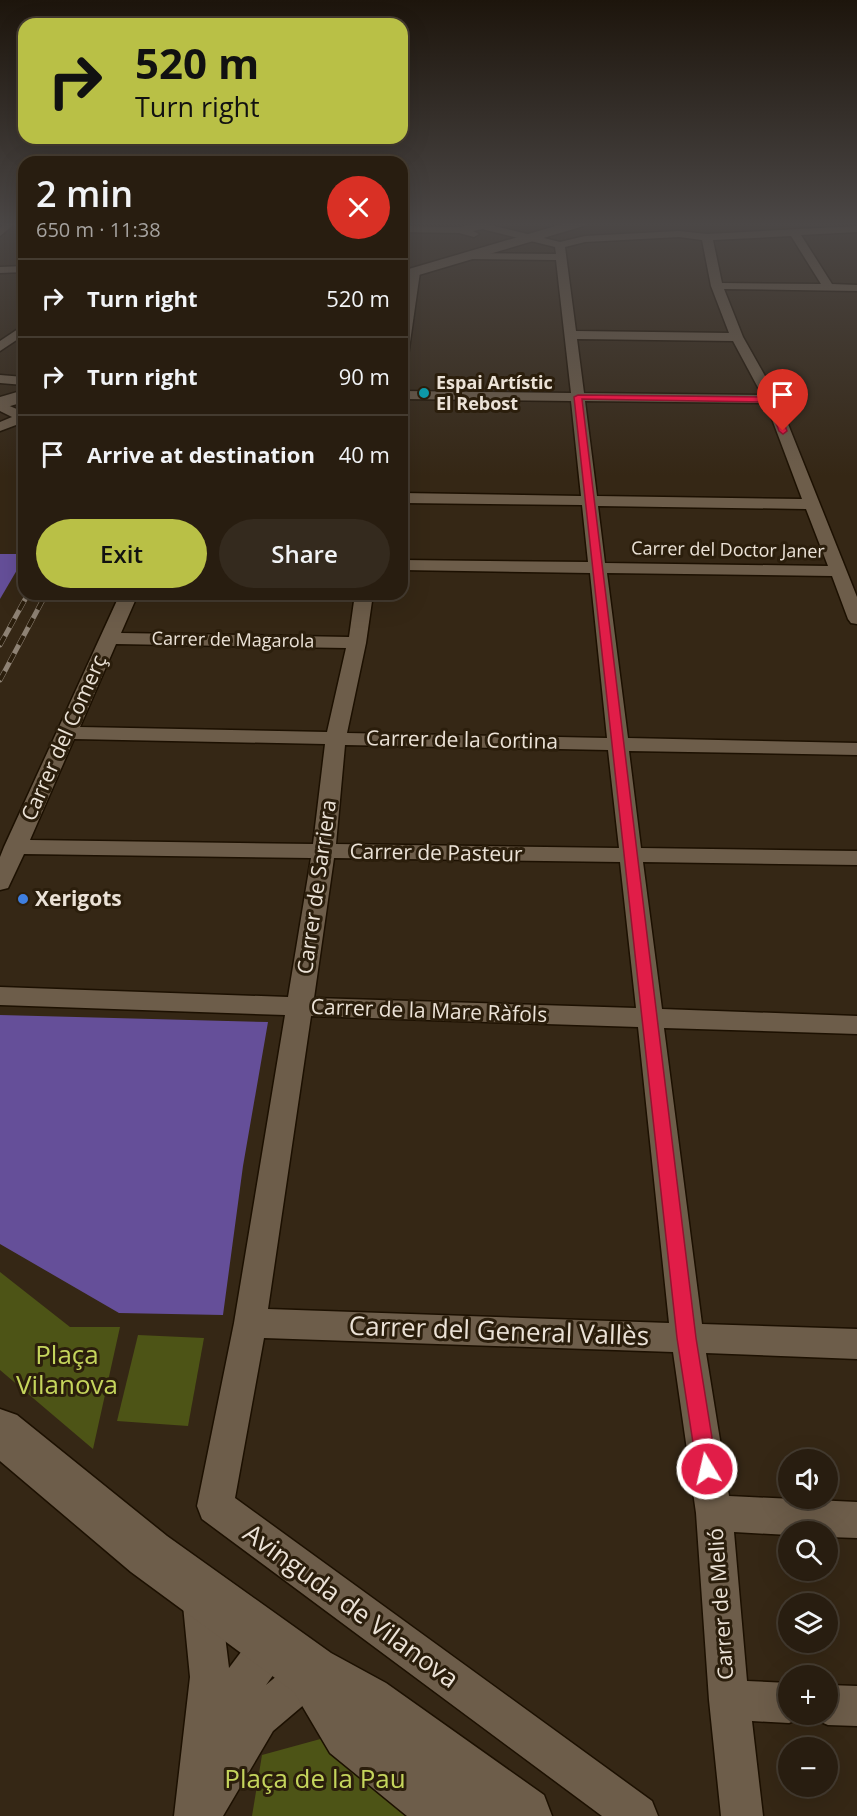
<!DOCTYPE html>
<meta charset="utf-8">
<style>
body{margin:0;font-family:"Open Sans",sans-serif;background:#342a1e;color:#f1f3f6;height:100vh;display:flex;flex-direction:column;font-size:22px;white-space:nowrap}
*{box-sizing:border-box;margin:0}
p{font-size:20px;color:#a5a29f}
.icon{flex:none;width:33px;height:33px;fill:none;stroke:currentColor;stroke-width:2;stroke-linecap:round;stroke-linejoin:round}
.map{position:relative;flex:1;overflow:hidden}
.panel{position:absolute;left:18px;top:156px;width:390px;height:444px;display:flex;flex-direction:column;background:#281d10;border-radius:18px;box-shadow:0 6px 24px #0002,0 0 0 2px #443b30}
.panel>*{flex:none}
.top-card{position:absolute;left:18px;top:18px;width:390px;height:126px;border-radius:18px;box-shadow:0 6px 24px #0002,0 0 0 2px #443b30;background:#b9c046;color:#111;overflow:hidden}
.buttons{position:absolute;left:778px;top:1449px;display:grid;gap:12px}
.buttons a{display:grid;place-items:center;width:60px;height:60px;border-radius:50%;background:#281d10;box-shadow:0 6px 24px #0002,0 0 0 2px #443b30;font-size:30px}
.pin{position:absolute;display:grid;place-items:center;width:51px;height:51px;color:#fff;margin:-62px -26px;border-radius:50% 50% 50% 0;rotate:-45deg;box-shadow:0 0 6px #0007}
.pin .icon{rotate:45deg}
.me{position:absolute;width:66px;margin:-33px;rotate:351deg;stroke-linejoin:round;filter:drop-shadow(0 0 4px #0008)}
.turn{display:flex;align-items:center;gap:21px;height:126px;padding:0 18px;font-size:27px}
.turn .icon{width:78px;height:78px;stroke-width:2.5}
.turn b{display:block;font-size:42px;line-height:51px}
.round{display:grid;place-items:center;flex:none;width:63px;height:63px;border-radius:32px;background:#342a1e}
.headline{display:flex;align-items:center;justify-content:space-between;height:102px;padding:0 18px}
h1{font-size:36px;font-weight:600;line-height:45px}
.action{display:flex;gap:12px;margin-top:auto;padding:12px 18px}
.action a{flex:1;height:69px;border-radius:36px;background:#b9c046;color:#111;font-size:24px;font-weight:600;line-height:69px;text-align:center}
.action a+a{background:#342a1e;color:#f1f3f6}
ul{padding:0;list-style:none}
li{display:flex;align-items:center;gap:18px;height:78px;padding:0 18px;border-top:2px solid #443b30}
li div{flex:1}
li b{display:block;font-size:22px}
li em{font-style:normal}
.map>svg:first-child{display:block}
</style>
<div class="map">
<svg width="857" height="1816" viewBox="0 0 857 1816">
<rect width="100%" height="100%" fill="#352715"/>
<g fill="#4d5416">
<polygon points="0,1272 70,1327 120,1327 93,1449 0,1370"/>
<polygon points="138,1335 204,1338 188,1426 117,1421"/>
<polygon points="324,1738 419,1816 252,1816 262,1755"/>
</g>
<g fill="#654f99">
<polygon points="0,554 24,554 24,558 0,599"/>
<polygon points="0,1015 268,1022 243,1166 223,1315 119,1313 0,1244"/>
</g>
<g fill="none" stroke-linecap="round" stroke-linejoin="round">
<defs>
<g id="street">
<polygon points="7,222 17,222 0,236 0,228"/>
<path d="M482 223 560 242 585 236 679 231 707 234 857 226V232L801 235 832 284 857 285V291L724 289 743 337 778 399 857 597V624L851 623 848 619 832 576 607 573 628 738 857 743V755L629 751 641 848 857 851V865L643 862 662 1009 857 1016V1034L664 1028 702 1324 857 1329V1359L706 1353 729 1496 857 1502V1538L828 1537V1532H789V1535L734 1532 747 1681 789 1683V1714H804L803 1717 789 1723 752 1721 763 1816H721L709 1700 696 1513 673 1352 264 1338 235 1498 652 1801 658 1816H602L202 1519 197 1506 234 1323 285 1015 0 1005V987L288 997 311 858 24 854 8 888 0 890V857L4 847 120 594H138L121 633 349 637 355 594H373L366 643 347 733 607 738 590 573 402 570V560L588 562 582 505 402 503V493L581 496 571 401 402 399V391L571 393 556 260 469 259 464 256 469 253 556 254 555 247 482 229 473 231 479 234 474 237 459 233 402 232V226L459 227ZM791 236 821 284 722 283 713 240ZM679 237 702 240 711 286 729 333 576 331 565 247 585 242ZM577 339 733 341 762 395 584 393ZM585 401 766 403 802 499 597 496ZM598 506 806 509 828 566 605 563ZM116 644 346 648 327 732 80 727ZM74 739 325 744 313 844 30 840ZM345 745 608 750 619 848 336 844ZM334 858 620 862 636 1008 314 998ZM311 1016 638 1027 669 1323 268 1309Z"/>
<polygon points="24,266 24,272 0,273 0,267"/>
<polygon points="415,269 420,272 408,356 402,360 402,318 410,272"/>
<polygon points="24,325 24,335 0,351 0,341"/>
<polygon points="0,375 24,377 24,385 0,383"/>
<polygon points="0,402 24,412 24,422 0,431 0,422 12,417 0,411"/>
<polygon points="201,1576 215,1581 220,1595 229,1668 259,1628 273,1622 287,1628 293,1642 287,1656 266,1685 298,1658 312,1652 326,1658 332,1672 326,1686 273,1731 223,1816 174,1816 190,1677 182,1595 187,1581"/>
<polygon points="828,1685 857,1686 857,1726 828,1725 814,1719 812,1714 828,1714"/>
</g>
<g id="secondary">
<polygon points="569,222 589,222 587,225 402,280 402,271"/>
<polygon points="24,390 24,402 0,409 0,397"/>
<polygon points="0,1409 17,1415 167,1536 331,1653 386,1683 544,1795 552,1816 407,1816 330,1753 294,1692 131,1572 0,1461"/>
</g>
</defs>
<use href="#street" stroke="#1c1001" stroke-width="3"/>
<use href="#secondary" stroke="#1c1001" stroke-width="3"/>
<use href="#street" fill="#6d5d4a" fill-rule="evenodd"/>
<use href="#secondary" fill="#6d5d4a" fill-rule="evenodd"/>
<defs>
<g id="rail">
<polyline points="0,645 28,594"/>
<polyline points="0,680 46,594"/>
</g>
</defs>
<use href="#rail" stroke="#8e8274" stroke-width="5"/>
<use href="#rail" stroke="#2b1e0c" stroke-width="4" stroke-dasharray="10" stroke-linecap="butt"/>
</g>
<linearGradient id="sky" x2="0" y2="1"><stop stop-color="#1d150c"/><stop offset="0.47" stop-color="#4b4746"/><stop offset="1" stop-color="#4b4746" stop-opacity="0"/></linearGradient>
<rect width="857" height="476" fill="url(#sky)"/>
<polygon fill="#e11d48" stroke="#92132f" stroke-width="1.5" points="578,395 771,397 775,399 787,431 783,434 779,431 768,402 582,399 696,1338 717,1469 714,1476 707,1479 700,1476 697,1469 677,1338 574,397"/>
<circle fill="#0f9aa8" stroke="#2b1e0c" stroke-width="2" cx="424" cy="393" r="6"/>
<circle fill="#3f7fe0" stroke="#2b1e0c" stroke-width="2" cx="23" cy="899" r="6"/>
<g text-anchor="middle" stroke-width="6" stroke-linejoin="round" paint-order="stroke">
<g font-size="18" font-weight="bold" fill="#ebe2d7" stroke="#2b1e0c" text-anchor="start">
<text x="436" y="389">Espai Artístic<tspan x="436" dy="21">El Rebost</tspan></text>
</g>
<g font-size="18" fill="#ebe2d7" stroke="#2b1e0c">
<text transform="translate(728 550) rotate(1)" y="6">Carrer del Doctor Janer</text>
<text transform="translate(233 640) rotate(1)" y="6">Carrer de Magarola</text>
</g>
<g font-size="21" fill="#ebe2d7" stroke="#2b1e0c">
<text transform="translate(64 738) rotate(-66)" y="7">Carrer del Comerç</text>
<text transform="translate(462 740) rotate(1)" y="7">Carrer de la Cortina</text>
<text transform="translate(436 853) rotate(1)" y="7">Carrer de Pasteur</text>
<text transform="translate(317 887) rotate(-82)" y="7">Carrer de Sarriera</text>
<text transform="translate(429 1011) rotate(2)" y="7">Carrer de la Mare Ràfols</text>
<text transform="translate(721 1604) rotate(-94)" y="7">Carrer de Melió</text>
</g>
<g font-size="21" font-weight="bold" fill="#ebe2d7" stroke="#2b1e0c" text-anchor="start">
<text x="35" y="906">Xerigots</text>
</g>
<g font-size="26" fill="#ebe2d7" stroke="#2b1e0c">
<text transform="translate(499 1331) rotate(2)" y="9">Carrer del General Vallès</text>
<text transform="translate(351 1606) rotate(36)" y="9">Avinguda de Vilanova</text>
</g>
<g font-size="26" fill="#c5d55c" stroke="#2b1e0c">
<text x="67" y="1364">Plaça<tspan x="67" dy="30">Vilanova</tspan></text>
<text x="315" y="1788">Plaça de la Pau</text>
</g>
</g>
</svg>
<div class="buttons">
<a><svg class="icon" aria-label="sound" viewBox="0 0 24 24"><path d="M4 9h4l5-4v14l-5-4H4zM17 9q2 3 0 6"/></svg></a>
<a><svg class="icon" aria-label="search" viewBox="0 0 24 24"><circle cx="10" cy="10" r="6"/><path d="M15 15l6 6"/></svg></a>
<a><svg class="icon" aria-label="layers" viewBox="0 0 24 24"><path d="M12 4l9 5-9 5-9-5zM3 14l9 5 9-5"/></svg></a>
<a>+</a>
<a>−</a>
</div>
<div class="pin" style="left:783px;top:431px;background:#d93025"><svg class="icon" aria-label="arrive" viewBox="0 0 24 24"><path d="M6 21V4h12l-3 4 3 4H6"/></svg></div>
<svg class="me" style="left:707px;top:1469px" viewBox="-20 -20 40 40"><circle r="17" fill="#e11d48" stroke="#fff" stroke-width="3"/><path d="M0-11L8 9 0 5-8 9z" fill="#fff"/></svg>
<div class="top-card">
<div class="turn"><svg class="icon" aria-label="right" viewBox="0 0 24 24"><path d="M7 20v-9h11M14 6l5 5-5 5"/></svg><div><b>520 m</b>Turn right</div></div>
</div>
<section class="panel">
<div class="headline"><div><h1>2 min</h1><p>650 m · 11:38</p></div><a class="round" style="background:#d93025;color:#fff"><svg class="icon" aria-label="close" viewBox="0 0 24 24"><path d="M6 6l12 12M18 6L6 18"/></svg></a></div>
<ul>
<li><svg class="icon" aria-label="right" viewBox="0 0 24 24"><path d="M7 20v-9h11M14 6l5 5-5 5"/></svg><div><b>Turn right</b></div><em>520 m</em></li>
<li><svg class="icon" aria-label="right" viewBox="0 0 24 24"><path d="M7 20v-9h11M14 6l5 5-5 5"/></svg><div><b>Turn right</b></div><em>90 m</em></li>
<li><svg class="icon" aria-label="arrive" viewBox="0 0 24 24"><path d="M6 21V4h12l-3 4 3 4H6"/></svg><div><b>Arrive at destination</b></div><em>40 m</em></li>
</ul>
<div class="action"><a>Exit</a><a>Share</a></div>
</section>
</div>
